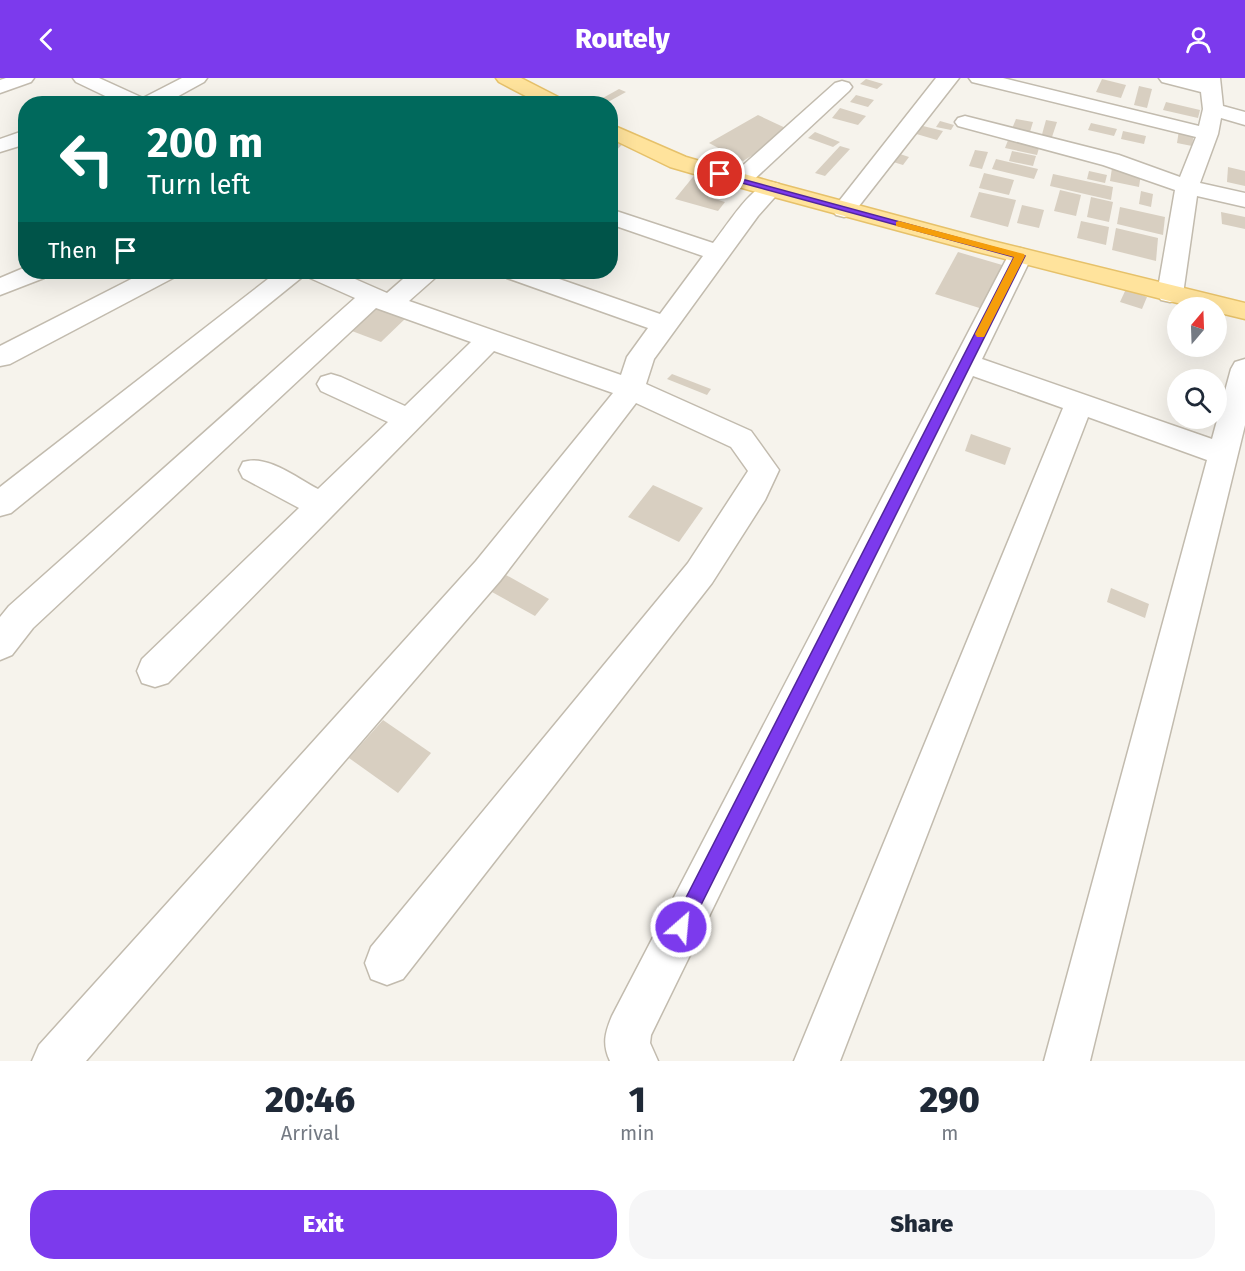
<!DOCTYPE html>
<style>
body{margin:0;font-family:"Fira Sans",sans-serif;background:#f6f6f7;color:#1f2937;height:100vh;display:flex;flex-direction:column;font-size:22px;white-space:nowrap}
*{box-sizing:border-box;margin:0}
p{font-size:20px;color:#747a83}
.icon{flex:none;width:33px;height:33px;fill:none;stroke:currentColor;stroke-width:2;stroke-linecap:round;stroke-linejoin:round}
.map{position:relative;height:983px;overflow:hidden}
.details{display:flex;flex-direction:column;background:#fff;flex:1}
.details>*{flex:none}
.hud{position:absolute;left:18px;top:18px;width:600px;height:183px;border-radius:24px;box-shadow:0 6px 24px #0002;background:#00695c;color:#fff;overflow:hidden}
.needle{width:39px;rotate:19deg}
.fabs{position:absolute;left:1167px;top:219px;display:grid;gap:12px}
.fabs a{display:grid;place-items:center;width:60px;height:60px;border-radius:50%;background:#fff;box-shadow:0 6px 24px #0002;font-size:30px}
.pin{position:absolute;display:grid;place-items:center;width:51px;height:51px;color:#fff;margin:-26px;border:3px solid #fff;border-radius:50%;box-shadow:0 2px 6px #0007}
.me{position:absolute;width:66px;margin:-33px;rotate:27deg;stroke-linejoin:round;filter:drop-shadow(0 0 4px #0008)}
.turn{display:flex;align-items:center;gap:21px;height:126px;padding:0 30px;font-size:27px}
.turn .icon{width:78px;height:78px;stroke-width:2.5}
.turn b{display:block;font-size:42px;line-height:51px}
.then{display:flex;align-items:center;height:57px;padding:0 30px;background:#0003;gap:12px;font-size:22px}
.eta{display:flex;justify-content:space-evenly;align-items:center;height:102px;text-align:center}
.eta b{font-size:36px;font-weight:800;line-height:42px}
.button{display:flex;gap:12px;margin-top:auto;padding:12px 30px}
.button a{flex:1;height:69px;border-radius:24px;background:#7c3aed;color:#fff;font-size:24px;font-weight:800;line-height:69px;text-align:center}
.button a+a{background:#f6f6f7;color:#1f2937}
header{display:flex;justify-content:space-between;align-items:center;height:78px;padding:0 30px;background:#7c3aed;color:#fff;font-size:27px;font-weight:800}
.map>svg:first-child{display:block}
</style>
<header><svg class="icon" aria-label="back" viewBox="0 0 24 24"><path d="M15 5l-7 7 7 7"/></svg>Routely<svg class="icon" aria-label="person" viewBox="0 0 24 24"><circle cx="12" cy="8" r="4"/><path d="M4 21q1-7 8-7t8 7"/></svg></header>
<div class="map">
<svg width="1245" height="983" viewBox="0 0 1245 983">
<rect width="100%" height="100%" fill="#f6f3ec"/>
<g fill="#d8cfc1">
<polygon points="866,1 883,6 877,11 860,6"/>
<polygon points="1102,1 1126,7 1121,20 1096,14"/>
<polygon points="1139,8 1152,11 1147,30 1134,27"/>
<polygon points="619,11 626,14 608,24 601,21"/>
<polygon points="856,17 874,22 868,29 850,24"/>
<polygon points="1166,24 1200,32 1198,40 1163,32"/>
<polygon points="840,30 866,38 858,47 832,40"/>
<polygon points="758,37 792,53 743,83 709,65"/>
<polygon points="1016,41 1033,44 1029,57 1011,53"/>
<polygon points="1046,42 1057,44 1051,62 1041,60"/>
<polygon points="940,43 954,47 951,52 936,49"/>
<polygon points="1091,45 1117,51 1114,58 1088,52"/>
<polygon points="919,47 943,53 937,62 913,55"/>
<polygon points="1179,52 1194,55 1192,68 1177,65"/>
<polygon points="1123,53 1146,58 1144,66 1121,61"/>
<polygon points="815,54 840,64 833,69 808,60"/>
<polygon points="1010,57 1041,63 1037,77 1005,70"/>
<polygon points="613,62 624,65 610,78 610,64"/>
<polygon points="840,68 850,71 825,98 815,95"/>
<polygon points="975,72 988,74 982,91 969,88"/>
<polygon points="1012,73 1036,78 1033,88 1009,83"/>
<polygon points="897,75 909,79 903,87 890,83"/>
<polygon points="996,81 1038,91 1034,101 992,91"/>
<polygon points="1228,89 1245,93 1245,108 1227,104"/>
<polygon points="1112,90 1141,96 1139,109 1110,103"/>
<polygon points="1089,93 1107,97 1105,105 1087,101"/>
<polygon points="697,94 722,101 708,119 725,124 718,133 675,121"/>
<polygon points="984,95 1014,102 1009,117 979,110"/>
<polygon points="1053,96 1113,109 1111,122 1050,108"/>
<polygon points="1060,112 1081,117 1076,138 1054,133"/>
<polygon points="1141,113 1153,116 1151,129 1139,126"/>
<polygon points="979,114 1016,122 1008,149 970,139"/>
<polygon points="1091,119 1113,124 1109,144 1087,139"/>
<polygon points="1022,127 1044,132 1039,150 1017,145"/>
<polygon points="1120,129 1165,139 1163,157 1117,146"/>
<polygon points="1221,134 1245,139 1245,151 1222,146"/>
<polygon points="1081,143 1109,149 1106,167 1077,160"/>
<polygon points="1116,150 1158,160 1156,183 1112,172"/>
<polygon points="958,174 1009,189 989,233 935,216"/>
<polygon points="1126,211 1147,219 1142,231 1120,224"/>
<polygon points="372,224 408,238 381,264 344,250"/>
<polygon points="672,296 711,311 707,317 667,301"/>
<polygon points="971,356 1011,370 1005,387 965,373"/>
<polygon points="653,407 703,430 679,464 628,439"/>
<polygon points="506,497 549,521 535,538 492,514"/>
<polygon points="1111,510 1149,526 1145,540 1107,524"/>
<polygon points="383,642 431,675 398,715 349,680"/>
</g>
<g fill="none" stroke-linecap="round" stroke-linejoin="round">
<defs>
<g id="minor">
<polygon points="6,0 34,0 31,4 0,15 0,2"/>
<polygon points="73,0 99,0 143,20 182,0 207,0 204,4 164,26 122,26 76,4"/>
<polygon points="936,0 959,0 852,137 844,139 836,137 832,132 836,127"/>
<polygon points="969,0 1003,0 1199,48 1203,31 1201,14 1162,4 1159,0 1220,0 1223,28 1245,34 1245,47 1221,40 1218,56 1200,105 1245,115 1245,129 1197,118 1183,216 1179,222 1170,224 1161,222 1157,216 1175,112 1103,87 958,48 955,44 958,40 965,38 1119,77 1180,99 1196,59 972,4"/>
<polygon points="842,3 849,5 852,9 849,13 748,107 740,109 732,107 729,102 732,97 835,5"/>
<polygon points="26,52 26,66 0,74 0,61"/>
<path d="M771 104 779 106 782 111 758 138 654 281 646 306 751 353 779 392 765 422 712 505 403 901 387 907 371 901 365 885 371 869 688 485 748 393 731 369 636 325 500 503 86 983H32L39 967 476 483 613 315 494 273 168 605 155 609 142 605 137 593 142 581 299 430 243 400 239 392 243 384C267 376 297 400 318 411L388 344 321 313 317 306 321 299 331 296 341 299 405 328 471 264 376 230 33 550 12 577 0 582V539L9 528 355 220 310 200 307 194H339L387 215 411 194H438L435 200 409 223 621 297 627 279 648 250 507 200 504 194H539L660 236 703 178 610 146V131L713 165C727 148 750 109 771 104Z"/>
<path d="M1020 170 1029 173 1032 178 982 281 1212 361 1231 291 1235 284 1245 281V347L1090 983H1044L1207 382 1088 339 840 983H794L1063 330 973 298 651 957 650 965 658 983H610C602 966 605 955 612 938L1008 178 1011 173Z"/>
<polygon points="26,189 26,194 47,194 44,200 0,217 0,200"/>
<polygon points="145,194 176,194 173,200 10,286 0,288 0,268"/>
<polygon points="277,194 304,194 301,200 11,435 0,438 0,409"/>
</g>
<g id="major">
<polygon points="496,0 521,0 564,22 567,26 541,26 499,4"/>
<polygon points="610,46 686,79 779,106 988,162 1245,225 1245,241 1216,234 1216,230 1197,230 974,173 763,116 670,89 610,60"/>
</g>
</defs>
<use href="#minor" stroke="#c2bbae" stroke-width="3"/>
<use href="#major" stroke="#e6c16a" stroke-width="3"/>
<use href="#minor" fill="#fff" fill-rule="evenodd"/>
<use href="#major" fill="#ffe39c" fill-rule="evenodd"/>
</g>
<polygon fill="#7c3aed" stroke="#51269a" stroke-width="1.5" points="716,94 1025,178 687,855 681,858 674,855 672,849 674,843 1014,179 716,98"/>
<polygon fill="#f59e0b" points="899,143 1024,176 1025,178 984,259 977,259 975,256 1014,179 896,148 896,144"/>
</svg>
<div class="fabs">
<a><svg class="needle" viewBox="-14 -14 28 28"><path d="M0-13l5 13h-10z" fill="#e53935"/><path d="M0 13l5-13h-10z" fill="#747a83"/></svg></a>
<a><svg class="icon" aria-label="search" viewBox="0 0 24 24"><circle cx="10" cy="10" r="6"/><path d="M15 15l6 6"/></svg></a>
</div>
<div class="pin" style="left:720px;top:96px;background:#d93025"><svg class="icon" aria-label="arrive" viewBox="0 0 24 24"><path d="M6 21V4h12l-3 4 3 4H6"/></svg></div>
<svg class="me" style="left:681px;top:849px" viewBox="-20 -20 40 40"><circle r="17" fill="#7c3aed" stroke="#fff" stroke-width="3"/><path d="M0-11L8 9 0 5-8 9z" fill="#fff"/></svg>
<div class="hud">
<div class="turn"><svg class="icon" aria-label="left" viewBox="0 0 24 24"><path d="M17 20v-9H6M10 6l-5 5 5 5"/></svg><div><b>200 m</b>Turn left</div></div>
<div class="then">Then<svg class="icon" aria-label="arrive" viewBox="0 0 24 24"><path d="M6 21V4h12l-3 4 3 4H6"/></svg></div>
</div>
</div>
<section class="details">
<div class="eta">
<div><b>20:46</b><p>Arrival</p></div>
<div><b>1</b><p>min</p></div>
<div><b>290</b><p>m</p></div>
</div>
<div class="button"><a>Exit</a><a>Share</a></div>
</section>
